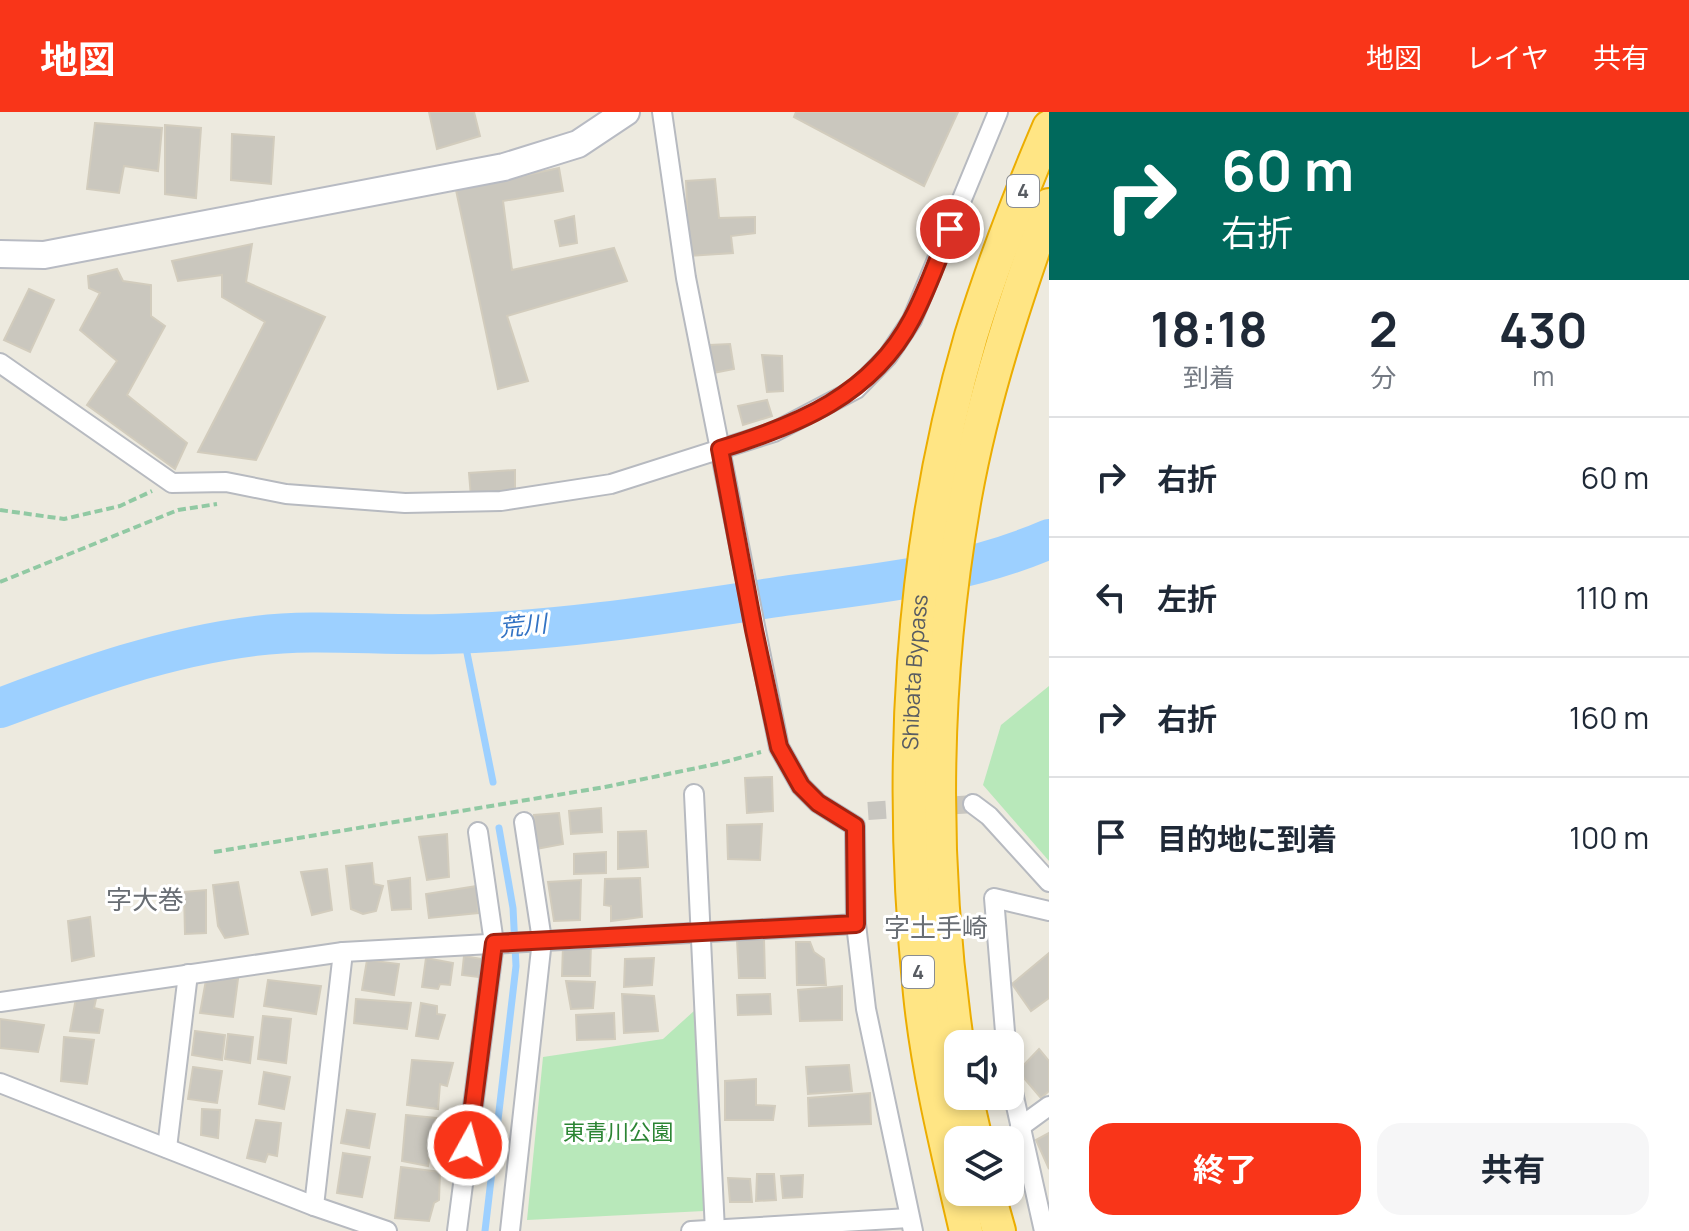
<!DOCTYPE html>
<html lang="ja">
<meta charset="utf-8">
<style>
body{margin:0;font-family:Manrope,"Noto Sans JP",sans-serif;background:#f6f6f7;color:#1f2937;height:100vh;display:flex;flex-direction:column;font-size:30px;white-space:nowrap}
*{box-sizing:border-box;margin:0}
p{font-size:26px;color:#747a83}
.icon{flex:none;width:44px;height:44px;fill:none;stroke:currentColor;stroke-width:2;stroke-linecap:round;stroke-linejoin:round}
.map{position:relative;flex:1;overflow:hidden}
.drawer{display:flex;flex-direction:column;background:#fff;width:640px}
.drawer>*{flex:none}
.top-card{background:#00695c;color:#fff;overflow:hidden}
.fabs{position:absolute;left:944px;top:918px;display:grid;gap:16px}
.fabs a{display:grid;place-items:center;width:80px;height:80px;border-radius:16px;background:#fff;box-shadow:0 4px 12px #0003;font-size:40px}
.pin{position:absolute;display:grid;place-items:center;width:68px;height:68px;color:#fff;margin:-34px;border:4px solid #fff;border-radius:50%;box-shadow:0 2px 8px #0007}
.me{position:absolute;width:88px;margin:-44px;rotate:7deg;stroke-linejoin:round;filter:drop-shadow(0 0 6px #0008)}
.turn{display:flex;align-items:center;gap:28px;height:168px;padding:0 40px;font-size:36px}
.turn .icon{width:104px;height:104px;stroke-width:2.5}
.turn b{display:block;font-size:56px;line-height:68px}
.eta{display:flex;justify-content:space-evenly;align-items:center;height:136px;text-align:center}
.eta b{font-size:48px;font-weight:700;line-height:56px}
.button{display:flex;gap:16px;margin-top:auto;padding:16px 40px}
.button a{flex:1;height:92px;border-radius:24px;background:#f93519;color:#fff;font-size:32px;font-weight:700;line-height:92px;text-align:center}
.button a+a{background:#f6f6f7;color:#1f2937}
ul{padding:0;list-style:none}
li{display:flex;align-items:center;gap:24px;height:120px;padding:0 40px;border-top:2px solid #e0e1e3}
li div{flex:1}
li b{display:block;font-size:30px}
li em{font-style:normal}
header{display:flex;align-items:center;gap:48px;box-sizing:border-box;height:112px;padding:0 40px;background:#f93519;color:#fff}
header strong{font-size:38px}
nav{display:flex;gap:44px;margin-inline-start:auto;font-size:28px}
main{display:flex;flex:1;min-height:0}
.map>svg:first-child{display:block}
</style>
<header>
<strong>地図</strong>
<nav><a>地図</a><a>レイヤ</a><a>共有</a></nav>
</header>
<main>
<div class="map">
<svg width="1049" height="1119" viewBox="0 0 1049 1119">
<rect width="100%" height="100%" fill="#edeadf"/>
<g fill="#b8e8ba">
<polygon points="1049,574 1049,749 983,673 1001,613"/>
<polygon points="694,899 704,1099 527,1108 543,945 663,927"/>
</g>
<g fill="none" stroke-linecap="round" stroke-linejoin="round">
<g stroke="#9dd0ff" stroke-width="7">
<polyline points="463,521 493,670"/>
<polyline points="485,1119 516,854 513,796 499,716"/>
</g>
<path stroke="#9dd0ff" stroke-width="40" d="M0 596C83 565 166 535 255 524 316 516 380 524 442 522 556 520 672 501 784 484 876 471 964 464 1049 427"/>
</g>
<g fill="#cac7be" stroke="#d2ccbd" stroke-width="2">
<polygon points="429,0 474,0 480,24 437,37"/>
<polygon points="796,0 958,0 924,74 794,5"/>
<polygon points="95,11 162,16 158,59 124,54 119,81 87,77"/>
<polygon points="165,13 201,16 196,86 165,82"/>
<polygon points="232,22 274,25 271,72 231,68"/>
<polygon points="559,56 563,79 503,89 512,158 614,136 627,169 507,204 528,269 498,277 456,78"/>
<polygon points="715,67 719,106 755,105 755,121 731,124 733,141 689,144 686,69"/>
<polygon points="574,104 577,131 560,134 555,109"/>
<polygon points="252,132 246,170 325,205 256,348 198,340 265,210 222,185 222,163 178,169 172,149"/>
<polygon points="117,157 123,169 151,173 151,204 165,214 127,283 187,331 175,357 87,293 117,249 80,218 100,181 89,176 88,164"/>
<polygon points="29,177 54,188 30,240 4,228"/>
<polygon points="730,232 734,257 713,261 710,233"/>
<polygon points="762,243 782,244 783,279 767,280"/>
<polygon points="767,288 772,304 743,313 738,294"/>
<polygon points="515,358 515,379 471,385 469,361"/>
<polygon points="772,665 773,699 747,701 745,666"/>
<polygon points="601,696 602,720 571,722 569,699"/>
<polygon points="559,701 563,732 536,737 534,703"/>
<polygon points="762,712 760,748 728,747 727,713"/>
<polygon points="646,719 648,755 618,757 618,720"/>
<polygon points="447,722 449,765 427,768 419,725"/>
<polygon points="606,740 606,761 574,762 574,742"/>
<polygon points="372,751 374,772 383,774 376,799 363,802 351,797 346,754"/>
<polygon points="327,757 332,798 312,803 301,760"/>
<polygon points="410,766 411,797 392,798 388,769"/>
<polygon points="640,766 642,805 611,809 611,794 604,793 605,767"/>
<polygon points="581,768 580,808 554,809 548,770"/>
<polygon points="238,770 248,822 225,826 218,814 213,773"/>
<polygon points="477,774 478,801 429,806 426,782"/>
<polygon points="206,778 206,821 185,822 184,780"/>
<polygon points="90,805 94,844 72,849 68,809"/>
<polygon points="764,827 765,866 739,866 737,828"/>
<polygon points="796,830 810,830 814,840 824,847 826,873 797,873"/>
<polygon points="591,832 590,864 562,864 563,833"/>
<polygon points="1049,841 1049,886 1031,899 1012,872"/>
<polygon points="464,844 482,847 478,865 462,863"/>
<polygon points="426,846 453,851 450,873 440,872 438,877 422,875"/>
<polygon points="654,846 652,873 624,875 625,847"/>
<polygon points="367,848 399,852 394,883 362,878"/>
<polygon points="217,865 238,867 233,905 200,901 206,868"/>
<polygon points="268,868 321,874 316,902 264,894"/>
<polygon points="566,869 595,870 593,896 571,897"/>
<polygon points="842,874 842,908 800,909 798,878"/>
<polygon points="622,882 654,884 658,919 624,921"/>
<polygon points="770,882 771,902 738,903 737,883"/>
<polygon points="76,886 96,887 94,896 103,898 99,921 70,919"/>
<polygon points="356,887 411,891 407,917 354,911"/>
<polygon points="421,891 437,894 437,902 445,903 438,927 416,924"/>
<polygon points="614,901 615,927 577,928 576,903"/>
<polygon points="263,904 291,907 286,951 258,947"/>
<polygon points="0,907 44,913 38,940 0,936"/>
<polygon points="195,919 225,923 222,948 192,943"/>
<polygon points="228,922 253,925 250,951 225,947"/>
<polygon points="64,925 94,928 87,972 61,969"/>
<polygon points="1039,937 1049,949 1049,979 1041,986 1018,959"/>
<polygon points="412,948 453,951 447,974 440,972 438,997 407,993"/>
<polygon points="849,953 852,979 808,982 806,955"/>
<polygon points="193,955 222,959 217,991 188,987"/>
<polygon points="264,960 290,965 284,997 259,992"/>
<polygon points="756,967 756,993 775,994 773,1008 725,1008 725,969"/>
<polygon points="870,981 871,1012 809,1014 808,986"/>
<polygon points="202,997 220,998 218,1026 201,1023"/>
<polygon points="347,998 375,1002 369,1036 341,1031"/>
<polygon points="406,1003 436,1006 428,1054 402,1049"/>
<polygon points="256,1008 281,1011 277,1044 268,1042 265,1050 247,1046"/>
<polygon points="1049,1021 1049,1057 1036,1028"/>
<polygon points="343,1041 370,1045 362,1085 337,1081"/>
<polygon points="401,1055 440,1060 439,1088 434,1091 429,1109 395,1106"/>
<polygon points="757,1062 774,1062 776,1088 756,1089"/>
<polygon points="803,1063 802,1085 783,1086 781,1064"/>
<polygon points="728,1066 750,1067 752,1090 730,1090"/>
</g>
<g fill="none" stroke-linecap="round" stroke-linejoin="round">
<polyline stroke="#c8c6c0" stroke-width="18" stroke-dasharray="18 9" stroke-linecap="butt" points="868,699 973,692"/>
<defs>
<g id="street">
<polyline points="662,0 686,166 779,635 801,674 818,691 855,714 856,812 866,897 913,1119"/>
<polyline points="0,251 172,371 226,370 286,382 405,391 501,389 611,372 774,320 856,277 888,244 912,208 998,0"/>
<polyline points="694,682 715,1119"/>
<polyline points="973,692 989,704 1049,770"/>
<polyline points="0,890 343,840 856,812"/>
<polyline points="1006,932 994,786 1049,799"/>
<polyline points="1010,967 1044,1119"/>
<polyline points="0,971 314,1094 387,1119"/>
<polyline points="1020,1015 1049,994"/>
<polyline points="167,1036 188,862"/>
<polyline points="314,1094 343,840"/>
<polyline points="457,1119 494,831 478,720"/>
<polyline points="510,1119 542,828 524,710"/>
<polyline points="691,1119 909,1106"/>
</g>
<polyline id="secondary" points="0,142 44,143 504,55 578,32 626,0"/>
<g id="highway">
<path d="M958 936C931 754 933 567 965 385 983 285 1015 189 1049 93"/>
<polyline points="966,984 976,1028"/>
<polyline points="988,1080 999,1119"/>
<path id="s1" d="M966 1119C948 1041 928 962 920 882 898 663 909 436 971 224 993 153 1020 83 1049 15"/>
</g>
</defs>
<use href="#street" stroke="#b7bac0" stroke-width="22"/>
<use href="#secondary" stroke="#b8bbc3" stroke-width="30"/>
<use href="#highway" stroke="#ecad00" stroke-width="36"/>
<g stroke="#91c9a3" stroke-width="4" stroke-dasharray="8 4" stroke-linecap="butt">
<polyline points="0,398 64,407 120,394 152,379"/>
<polyline points="0,470 178,398 217,392"/>
<polyline points="214,740 605,675 721,651 761,640"/>
</g>
<use href="#street" stroke="#fff" stroke-width="18"/>
<use href="#secondary" stroke="#fff" stroke-width="26"/>
<use href="#highway" stroke="#ffe584" stroke-width="32"/>
</g>
<g fill="none" stroke-linecap="round" stroke-linejoin="round">
<defs>
<path id="route" d="M468 1033 494 831 856 812 855 714 818 691 801 674 779 635 754 518 720 337C798 313 872 283 912 207 927 179 938 147 950 117"/>
</defs>
<use href="#route" stroke="#a22210" stroke-width="20"/>
<use href="#route" stroke="#f93519" stroke-width="14"/>
</g>
<g text-anchor="middle" stroke-width="6" stroke-linejoin="round" paint-order="stroke">
<g fill="#fff" stroke="#8a8d91" stroke-width="2">
<rect x="1007" y="63" width="32" height="32" rx="6"/>
<rect x="902" y="844" width="32" height="32" rx="6"/>
</g>
<g font-size="20" font-weight="bold" fill="#585c62">
<text x="1023" y="86">4</text>
<text x="918" y="867">4</text>
</g>
<g font-size="22" fill="#585c62" stroke="#fff">
<text dy="8" stroke="none"><textPath href="#s1" startOffset="564">Shibata Bypass</textPath></text>
</g>
<g font-size="22" fill="#2c8534" stroke="#fff">
<text x="618" y="1028">東青川公園</text>
</g>
<g font-size="24" font-style="italic" fill="#3373c4" stroke="#fff">
<text transform="translate(523 514) rotate(-6)" y="8">荒川</text>
</g>
<g font-size="26" fill="#696e74" stroke="#fff">
<text x="145" y="797">字大巻</text>
<text x="936" y="825">字土手崎</text>
</g>
</g>
</svg>
<div class="fabs">
<a><svg class="icon" aria-label="sound" viewBox="0 0 24 24"><path d="M4 9h4l5-4v14l-5-4H4zM17 9q2 3 0 6"/></svg></a>
<a><svg class="icon" aria-label="layers" viewBox="0 0 24 24"><path d="M12 4l9 5-9 5-9-5zM3 14l9 5 9-5"/></svg></a>
</div>
<div class="pin" style="left:950px;top:117px;background:#d93025"><svg class="icon" aria-label="arrive" viewBox="0 0 24 24"><path d="M6 21V4h12l-3 4 3 4H6"/></svg></div>
<svg class="me" style="left:468px;top:1033px" viewBox="-20 -20 40 40"><circle r="17" fill="#f93519" stroke="#fff" stroke-width="3"/><path d="M0-11L8 9 0 5-8 9z" fill="#fff"/></svg>
</div>
<section class="drawer">
<div class="top-card">
<div class="turn"><svg class="icon" aria-label="right" viewBox="0 0 24 24"><path d="M7 20v-9h11M14 6l5 5-5 5"/></svg><div><b>60 m</b>右折</div></div>
</div>
<div class="eta">
<div><b>18:18</b><p>到着</p></div>
<div><b>2</b><p>分</p></div>
<div><b>430</b><p>m</p></div>
</div>
<ul>
<li><svg class="icon" aria-label="right" viewBox="0 0 24 24"><path d="M7 20v-9h11M14 6l5 5-5 5"/></svg><div><b>右折</b></div><em>60 m</em></li>
<li><svg class="icon" aria-label="left" viewBox="0 0 24 24"><path d="M17 20v-9H6M10 6l-5 5 5 5"/></svg><div><b>左折</b></div><em>110 m</em></li>
<li><svg class="icon" aria-label="right" viewBox="0 0 24 24"><path d="M7 20v-9h11M14 6l5 5-5 5"/></svg><div><b>右折</b></div><em>160 m</em></li>
<li><svg class="icon" aria-label="arrive" viewBox="0 0 24 24"><path d="M6 21V4h12l-3 4 3 4H6"/></svg><div><b>目的地に到着</b></div><em>100 m</em></li>
</ul>
<div class="button"><a>終了</a><a>共有</a></div>
</section>
</main>
